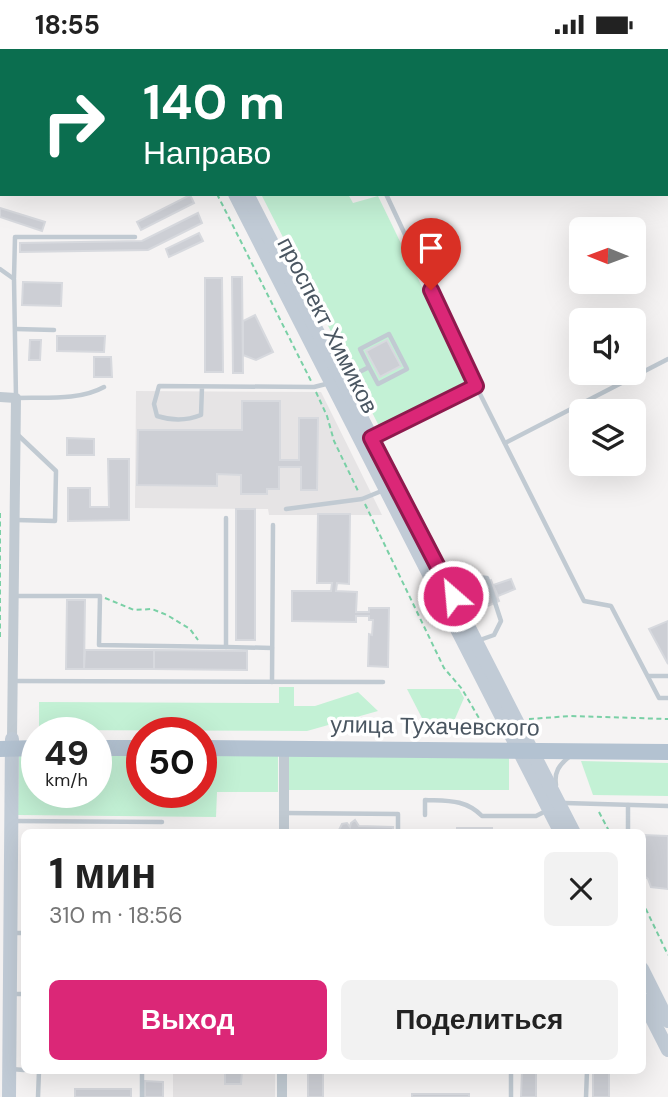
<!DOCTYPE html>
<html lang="ru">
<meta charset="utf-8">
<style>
body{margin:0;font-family:"DM Sans",sans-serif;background:#f2f2f2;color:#222;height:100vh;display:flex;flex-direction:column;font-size:26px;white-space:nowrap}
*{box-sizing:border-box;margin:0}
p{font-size:23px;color:#767676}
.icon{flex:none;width:38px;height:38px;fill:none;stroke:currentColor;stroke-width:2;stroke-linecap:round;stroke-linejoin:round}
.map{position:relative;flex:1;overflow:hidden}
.sheet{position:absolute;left:21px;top:780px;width:625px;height:245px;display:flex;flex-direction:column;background:#fff;border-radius:10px;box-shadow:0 7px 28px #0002}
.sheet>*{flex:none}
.top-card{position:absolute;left:0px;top:0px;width:668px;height:147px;box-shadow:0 7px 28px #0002;background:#0b6e4f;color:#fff;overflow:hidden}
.needle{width:46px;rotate:271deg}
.fabs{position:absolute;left:569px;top:168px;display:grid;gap:14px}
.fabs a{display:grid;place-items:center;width:77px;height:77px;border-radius:10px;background:#fff;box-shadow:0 7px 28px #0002;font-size:35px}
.speed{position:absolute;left:21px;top:668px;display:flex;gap:14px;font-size:35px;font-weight:700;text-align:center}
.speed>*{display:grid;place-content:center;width:91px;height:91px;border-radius:50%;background:#fff;box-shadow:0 7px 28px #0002;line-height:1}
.speed small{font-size:18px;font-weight:400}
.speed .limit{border:10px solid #d22;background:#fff;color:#111}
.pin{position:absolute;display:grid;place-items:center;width:60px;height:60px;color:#fff;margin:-72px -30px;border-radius:50% 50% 50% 0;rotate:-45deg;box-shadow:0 0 7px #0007}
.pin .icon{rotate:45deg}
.me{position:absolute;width:77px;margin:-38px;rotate:333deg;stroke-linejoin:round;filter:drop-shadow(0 0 5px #0008)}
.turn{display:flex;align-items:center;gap:24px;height:147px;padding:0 28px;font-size:32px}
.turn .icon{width:91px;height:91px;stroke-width:2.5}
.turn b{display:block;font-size:49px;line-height:60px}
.round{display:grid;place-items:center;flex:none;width:74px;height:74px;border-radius:10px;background:#f2f2f2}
.overview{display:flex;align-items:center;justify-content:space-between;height:119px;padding:0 28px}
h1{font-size:42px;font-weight:700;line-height:52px}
.cta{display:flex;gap:14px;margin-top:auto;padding:14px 28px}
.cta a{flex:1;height:80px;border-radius:10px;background:#db2777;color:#fff;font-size:28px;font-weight:700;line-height:80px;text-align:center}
.cta a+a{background:#f2f2f2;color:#222}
.status{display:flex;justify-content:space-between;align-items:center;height:49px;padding:0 35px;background:#fff;direction:ltr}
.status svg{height:19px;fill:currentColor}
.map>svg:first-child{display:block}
</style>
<div class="status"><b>18:55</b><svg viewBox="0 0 49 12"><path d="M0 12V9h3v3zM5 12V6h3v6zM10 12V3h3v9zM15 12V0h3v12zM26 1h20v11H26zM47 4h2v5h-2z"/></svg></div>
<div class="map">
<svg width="668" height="1048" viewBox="0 0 668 1048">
<rect width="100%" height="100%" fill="#f5f3f3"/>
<g fill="#e6e4e5">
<polygon points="136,342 321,343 382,466 269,466 268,460 135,459"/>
<rect x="173" y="1022" width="102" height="26"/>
</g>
<g fill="#c3f1d5">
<polygon points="261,145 348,145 353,154 378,147 469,335 379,377"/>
<polygon points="279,638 294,638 294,657 315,657 358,643 378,662 307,682 39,681 39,653 279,654"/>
<polygon points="407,640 459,640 464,649 454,672 423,671"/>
<polygon points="19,703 37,703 37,744 96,744 96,703 142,704 142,744 201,744 201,704 278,705 278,743 217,743 216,768 18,766"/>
<polygon points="509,705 509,741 289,741 289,706"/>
<polygon points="581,712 668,714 668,747 593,746"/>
</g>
<g fill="#cdcfd5" stroke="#d7d9de" stroke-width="2">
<polygon points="0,0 84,0 85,2 2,2 0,67"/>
<polygon points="190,146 194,154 141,181 137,173"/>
<polygon points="0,159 45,173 42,182 0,168"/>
<polygon points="198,164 202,174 148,201 20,203 20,194 142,192"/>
<polygon points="199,184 203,192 169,208 166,200"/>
<polygon points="232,228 242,228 243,324 233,324"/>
<polygon points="205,229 222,229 223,323 205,323"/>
<polygon points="23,233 62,234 61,257 22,256"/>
<polygon points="255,266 273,303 256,311 243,306 243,272"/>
<polygon points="57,287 105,287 104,303 57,302"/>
<polygon points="30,291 41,291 40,311 29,311"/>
<polygon points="387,291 401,317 380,328 366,302"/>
<polygon points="94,308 111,308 112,328 94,328"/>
<polygon points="242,352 280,352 280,411 299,411 299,369 318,369 317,441 301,441 301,418 279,418 279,440 267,440 267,445 241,445 241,426 217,425 217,437 137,436 138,381 242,381"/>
<polygon points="67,389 94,390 94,406 67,406"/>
<polygon points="108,410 129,410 129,471 68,472 68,439 90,439 90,458 109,458"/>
<rect x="236" y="460" width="19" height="131"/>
<polygon points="318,465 350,465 349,535 337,534 336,542 357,543 356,563 369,563 369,559 389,559 388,618 368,617 369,585 372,586 373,571 369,571 369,567 356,567 356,573 292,572 292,542 331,542 332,534 317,534"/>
<polygon points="511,530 515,540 498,547 493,536"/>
<polygon points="491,531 499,552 488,557 479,536"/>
<polygon points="67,551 85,551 84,620 66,620"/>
<polygon points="668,572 668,615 649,580"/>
<polygon points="85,601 154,601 154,620 84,620"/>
<polygon points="154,601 247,602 247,621 154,620"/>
<polygon points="355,771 359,777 393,778 393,784 333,784 339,781 342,775 347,774 350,778 351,774"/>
<rect x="457" y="779" width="35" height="5"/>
<polygon points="642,786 668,787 668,840 651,838 648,830 642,825"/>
<polygon points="225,1022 242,1022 241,1035 225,1035"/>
<rect x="308" y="1022" width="15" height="26"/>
<polygon points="522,1022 536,1022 536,1048 521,1048"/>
<rect x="593" y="1022" width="16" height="26"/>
<polygon points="145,1032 163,1033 163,1048 145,1048"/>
<rect x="75" y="1040" width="56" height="8"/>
<rect x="412" y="1045" width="57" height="3"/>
</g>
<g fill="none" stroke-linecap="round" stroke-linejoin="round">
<g stroke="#7ad0a6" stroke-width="2" stroke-dasharray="5 3.5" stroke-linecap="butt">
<polyline points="144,0 145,2"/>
<polyline points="217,145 311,332"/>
<polyline points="316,343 327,367 334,392 359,444"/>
<polyline points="365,455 444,619 462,640 483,676"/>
<polyline points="0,464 0,588"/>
<polyline points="105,549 134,561 152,560 167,566 190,580 198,591"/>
<polyline points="529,670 570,667 668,670"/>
<polyline points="599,763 610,784"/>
<polyline points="642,852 668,906"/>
</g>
<g stroke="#c1cad2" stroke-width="4.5">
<polyline points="102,0 103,2"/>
<polyline points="306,0 306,2"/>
<polyline points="0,117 2,116"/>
<polyline points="386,145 476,337"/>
<path d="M0 220 14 230 16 349C44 348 79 352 104 338"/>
<polyline points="14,229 15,188 135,188"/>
<polyline points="16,280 54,281"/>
<polyline points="346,330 369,318 378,335 407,320 389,285 360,300 369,318"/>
<path d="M202 338 201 366C186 372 173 372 157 367L154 355 159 337 314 338 330 334"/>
<polyline points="373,388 476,337 584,552 611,557 659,649 668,649"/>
<polyline points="505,394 668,310"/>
<polyline points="286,460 362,450 384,441"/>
<polyline points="16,471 55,472 56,422 18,386"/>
<polyline points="446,525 487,529 501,572 494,586 477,592"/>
<polyline points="14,547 100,547 99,596 226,598 226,469"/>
<polyline points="226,598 272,599"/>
<polyline points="648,627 668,627"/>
<polyline points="13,632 383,633"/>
<polyline points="272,633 273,476"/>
<path d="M556 736C554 723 559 716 569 708"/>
<polyline points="565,754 668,757"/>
<polyline points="285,764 398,765 398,784"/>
<path d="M425 766V751C448 752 465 750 482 767H536L546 762"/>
<polyline points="13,772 162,773"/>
<polyline points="628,784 628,756"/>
<polyline points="12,884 24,884"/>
<polyline points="11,945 24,945"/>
<polyline points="11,1020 24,1021"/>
<polyline points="167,1022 185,1022"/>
<polyline points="38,1048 39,1022"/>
<polyline points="142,1048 142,1022"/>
<polyline points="511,1048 511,1022"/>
<polyline points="586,1048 587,1022"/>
</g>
<g stroke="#c1cad2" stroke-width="10">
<polyline points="0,348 16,349 12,690"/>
<polyline points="284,784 284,699"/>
<polyline points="282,1048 282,1022"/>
</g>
<g stroke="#c1cbd6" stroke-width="14">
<polyline points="161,0 162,2"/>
<polyline points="174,0 175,2"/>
<polyline points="235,145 561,784"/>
<polyline points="247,145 574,784"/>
<polyline points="642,920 668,972"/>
<polyline points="642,950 668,1001"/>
<polyline points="9,1048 12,690"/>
</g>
<g stroke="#b3c2d1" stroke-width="16">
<polyline points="96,699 142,699"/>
<polyline points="201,699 668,703"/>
<polyline points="0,700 37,699"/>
</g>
</g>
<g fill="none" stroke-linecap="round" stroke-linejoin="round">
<defs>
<polyline id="route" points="431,241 476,337 371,389 453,547"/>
</defs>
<use href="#route" stroke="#8e194d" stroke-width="18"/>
<use href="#route" stroke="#db2777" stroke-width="12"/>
</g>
<g text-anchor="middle" stroke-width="7" stroke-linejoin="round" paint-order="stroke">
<g font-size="23" fill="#4a5661" stroke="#fff">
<text transform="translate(328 276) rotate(63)" y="8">проспект Химиков</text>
<text transform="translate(435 677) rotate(1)" y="8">улица Тухачевского</text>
</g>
</g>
</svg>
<div class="fabs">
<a><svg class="needle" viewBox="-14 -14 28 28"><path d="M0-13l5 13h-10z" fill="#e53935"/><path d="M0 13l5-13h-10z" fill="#767676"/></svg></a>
<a><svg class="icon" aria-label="sound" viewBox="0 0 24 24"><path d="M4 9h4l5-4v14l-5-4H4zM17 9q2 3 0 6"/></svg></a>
<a><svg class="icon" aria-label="layers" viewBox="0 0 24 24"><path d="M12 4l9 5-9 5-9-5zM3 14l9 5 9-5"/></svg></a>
</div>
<div class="speed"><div>49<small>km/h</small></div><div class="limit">50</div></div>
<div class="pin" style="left:431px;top:241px;background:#d93025"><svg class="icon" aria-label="arrive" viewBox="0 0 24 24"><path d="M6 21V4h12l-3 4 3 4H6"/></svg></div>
<svg class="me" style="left:453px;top:547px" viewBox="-20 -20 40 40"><circle r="17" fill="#db2777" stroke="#fff" stroke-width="3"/><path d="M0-11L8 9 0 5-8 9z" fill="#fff"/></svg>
<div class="top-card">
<div class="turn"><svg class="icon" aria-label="right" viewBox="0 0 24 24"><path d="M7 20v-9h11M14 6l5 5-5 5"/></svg><div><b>140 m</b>Направо</div></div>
</div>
<section class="sheet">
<div class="overview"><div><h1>1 мин</h1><p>310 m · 18:56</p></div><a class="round"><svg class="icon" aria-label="close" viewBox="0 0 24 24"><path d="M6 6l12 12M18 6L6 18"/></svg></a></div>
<div class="cta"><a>Выход</a><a>Поделиться</a></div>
</section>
</div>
